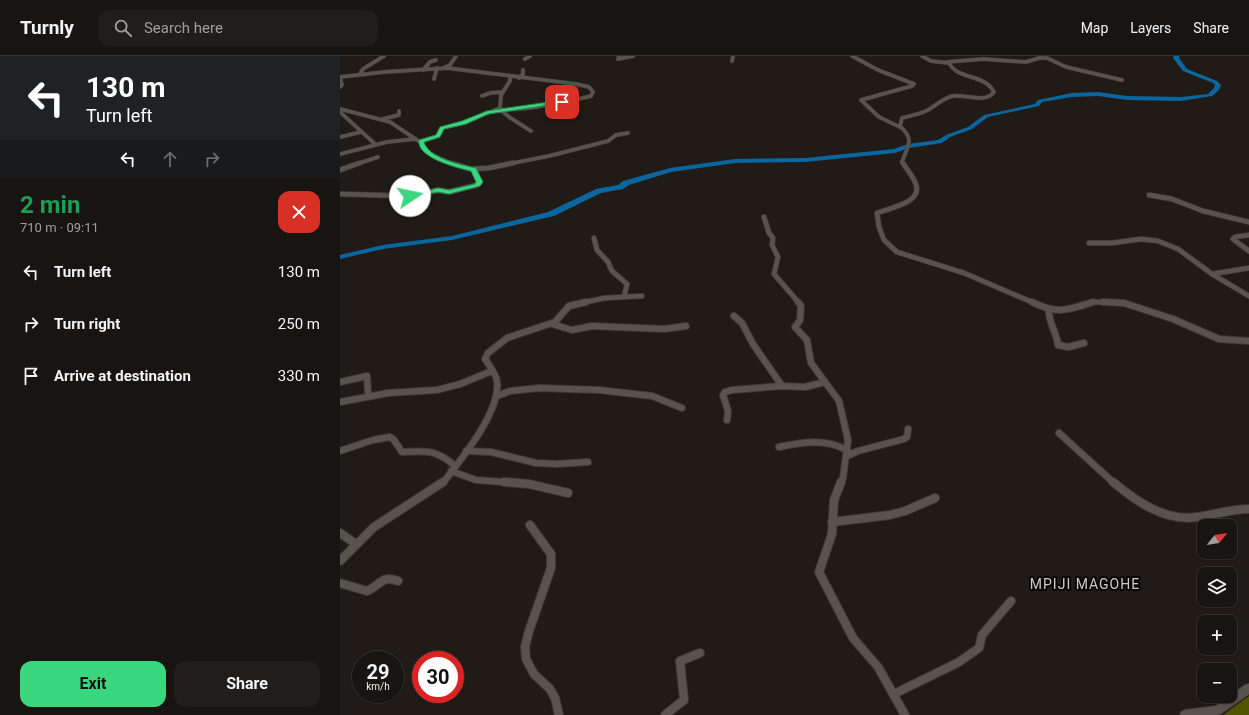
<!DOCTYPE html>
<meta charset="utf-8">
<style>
body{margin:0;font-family:Roboto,sans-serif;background:#211d1a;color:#f1f3f6;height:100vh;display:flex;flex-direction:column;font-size:15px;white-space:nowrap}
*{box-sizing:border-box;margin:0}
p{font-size:13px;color:#9f9e9f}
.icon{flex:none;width:22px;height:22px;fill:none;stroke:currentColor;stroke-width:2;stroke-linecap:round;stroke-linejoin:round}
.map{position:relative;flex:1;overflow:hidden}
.panel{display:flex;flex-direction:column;background:#181411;width:340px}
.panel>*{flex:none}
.banner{background:#202124;color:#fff;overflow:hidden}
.needle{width:26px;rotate:60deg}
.controls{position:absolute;left:857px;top:463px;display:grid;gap:8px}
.controls a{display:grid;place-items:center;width:40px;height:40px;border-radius:8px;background:#181411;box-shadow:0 1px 3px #0004,0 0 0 1px #363331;font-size:20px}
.speed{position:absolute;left:12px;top:595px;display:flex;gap:8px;font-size:20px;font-weight:700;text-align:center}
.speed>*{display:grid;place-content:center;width:52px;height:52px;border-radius:50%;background:#181411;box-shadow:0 1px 3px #0004,0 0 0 1px #363331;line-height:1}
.speed small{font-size:10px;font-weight:400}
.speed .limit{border:6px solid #d22;background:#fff;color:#111}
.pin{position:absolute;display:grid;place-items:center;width:34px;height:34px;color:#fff;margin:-17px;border-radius:8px;box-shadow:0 2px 6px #0006}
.me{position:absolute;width:44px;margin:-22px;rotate:79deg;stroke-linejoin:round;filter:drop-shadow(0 0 3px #0008)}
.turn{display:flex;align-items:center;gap:14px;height:84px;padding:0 20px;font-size:18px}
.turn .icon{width:52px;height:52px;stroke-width:2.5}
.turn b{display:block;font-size:28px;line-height:34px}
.lanes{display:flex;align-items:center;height:38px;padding:0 20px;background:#0003;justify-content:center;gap:20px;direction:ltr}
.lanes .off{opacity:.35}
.round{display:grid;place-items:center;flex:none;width:42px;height:42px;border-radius:12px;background:#211d1a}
.overview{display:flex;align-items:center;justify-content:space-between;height:68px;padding:0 20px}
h1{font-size:24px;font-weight:700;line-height:30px;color:#1e9e55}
.button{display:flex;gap:8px;margin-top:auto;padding:8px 20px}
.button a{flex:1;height:46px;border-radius:12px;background:#3ad77f;color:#111;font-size:16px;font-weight:700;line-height:46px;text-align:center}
.button a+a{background:#211d1a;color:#f1f3f6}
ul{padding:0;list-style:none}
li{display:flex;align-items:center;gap:12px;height:52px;padding:0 20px}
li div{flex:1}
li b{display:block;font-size:15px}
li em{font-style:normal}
header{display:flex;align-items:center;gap:24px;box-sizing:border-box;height:56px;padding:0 20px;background:#181411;border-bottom:1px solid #363331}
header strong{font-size:19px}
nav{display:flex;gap:22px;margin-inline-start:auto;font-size:14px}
.search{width:280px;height:36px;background:#211d1a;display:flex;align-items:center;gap:10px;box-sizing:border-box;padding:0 14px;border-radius:12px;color:#9f9e9f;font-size:15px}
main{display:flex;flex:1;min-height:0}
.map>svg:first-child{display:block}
</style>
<header>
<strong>Turnly</strong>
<div class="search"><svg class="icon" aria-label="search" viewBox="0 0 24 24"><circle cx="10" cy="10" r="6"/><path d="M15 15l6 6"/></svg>Search here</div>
<nav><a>Map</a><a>Layers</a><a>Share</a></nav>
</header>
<main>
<section class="panel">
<div class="banner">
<div class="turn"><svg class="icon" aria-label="left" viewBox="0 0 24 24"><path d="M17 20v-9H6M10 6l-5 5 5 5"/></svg><div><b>130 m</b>Turn left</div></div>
<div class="lanes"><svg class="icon" aria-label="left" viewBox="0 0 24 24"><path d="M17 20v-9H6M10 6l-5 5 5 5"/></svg><svg class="icon off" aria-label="ahead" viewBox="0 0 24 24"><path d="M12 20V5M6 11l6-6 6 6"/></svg><svg class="icon off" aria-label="right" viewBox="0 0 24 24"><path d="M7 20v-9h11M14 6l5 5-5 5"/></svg></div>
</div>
<div class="overview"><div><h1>2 min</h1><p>710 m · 09:11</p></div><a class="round" style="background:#d93025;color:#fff"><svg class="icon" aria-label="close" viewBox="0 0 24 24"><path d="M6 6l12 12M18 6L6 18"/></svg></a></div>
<ul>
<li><svg class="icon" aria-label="left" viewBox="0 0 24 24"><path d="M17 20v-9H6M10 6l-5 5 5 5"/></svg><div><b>Turn left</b></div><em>130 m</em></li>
<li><svg class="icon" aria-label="right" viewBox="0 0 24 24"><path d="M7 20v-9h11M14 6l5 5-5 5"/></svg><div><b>Turn right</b></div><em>250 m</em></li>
<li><svg class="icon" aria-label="arrive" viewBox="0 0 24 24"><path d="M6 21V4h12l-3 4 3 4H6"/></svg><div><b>Arrive at destination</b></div><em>330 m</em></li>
</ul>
<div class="button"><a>Exit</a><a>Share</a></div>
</section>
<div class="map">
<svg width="909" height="659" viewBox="0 0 909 659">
<rect width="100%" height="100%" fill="#201b17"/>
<polygon fill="#515401" points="909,640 909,659 883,659"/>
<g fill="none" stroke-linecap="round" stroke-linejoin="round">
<polygon fill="#0a669e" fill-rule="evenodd" points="834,0 840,0 839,2 847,13 877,25 881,29 879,34 872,40 841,45 787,44 758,40 732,41 702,46 699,50 648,61 632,73 610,81 602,87 569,92 555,97 465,106 395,107 331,116 289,129 283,133 261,137 214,160 112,184 43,193 0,203 0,199 43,189 112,180 208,156 256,133 278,129 283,125 330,112 395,103 465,102 554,93 568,88 598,84 606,79 628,71 644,59 695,48 698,44 732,37 758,36 787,40 841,41 868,38 874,32 875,29 873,27 843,15 833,2"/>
<defs>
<g id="minor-far3">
<polyline points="279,0 278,3 293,0"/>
<polyline points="512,0 538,14 574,28 572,30 521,44 539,61 562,72"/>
<polyline points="185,3 190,0"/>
<polyline points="392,5 393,0"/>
<polyline points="607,6 643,3 686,6 699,2 707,2 726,11 782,24"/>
<polyline points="105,11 110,9 116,0"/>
<polyline points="83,14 90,6 96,4"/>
<polyline points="20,18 23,13 44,0"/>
<path d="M0 21 44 16 107 12 236 28 249 31 253 36 251 40C219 48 188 54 155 54"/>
<polyline points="0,22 2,29 0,31"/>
<polyline points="179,22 183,18 183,14"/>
<polyline points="94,23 97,12"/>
<polyline points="142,40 150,37 163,36"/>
<polyline points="0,53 50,66 80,86"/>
<polyline points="161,54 169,61 191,75"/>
<polyline points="0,56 35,88"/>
<polyline points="43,63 59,59 59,55"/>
<polyline points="0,81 21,76"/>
<polyline points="0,98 47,86 75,83"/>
<polyline points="17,108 38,101"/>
<polyline points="113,108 90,98 80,86 98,80 102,72 124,67 160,52 161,39 170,25 170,21"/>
<polyline points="168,108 209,100 268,85 276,79 288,77"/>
<path d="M563 108 562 106C568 89 575 84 560 70L562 62C570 60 579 58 586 55 595 51 602 42 613 40 625 38 645 48 654 36 644 17 619 25 609 7L591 5 582 0"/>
</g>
<g id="minor-far2">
<path d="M563 107C567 114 574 121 576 129 582 147 549 152 537 157L539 171 544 184 557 196 624 217 694 247"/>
<polyline points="132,113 149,112 173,107"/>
<polyline points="0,114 20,107"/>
<polyline points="0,138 70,140 98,134 109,136 137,129 139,126 134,114 110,107"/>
<polyline points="809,139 832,143 863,155 909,166"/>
<polyline points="424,161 429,177 433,182 432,189 438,201 434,218 459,247"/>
<polyline points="909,179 895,181 893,183 909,195"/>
<polyline points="254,182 257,194 268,206 272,215 287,228 284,241"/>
<polyline points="749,187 772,187 801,183 818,185 838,193 872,218 909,240"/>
<polyline points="872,218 909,212"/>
<polyline points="241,247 265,242 302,240"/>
<polyline points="750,247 754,246 785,247"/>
</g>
<g id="minor-far1">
<polyline points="458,246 461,250 460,264 455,271 467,284 471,307 499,345 508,384 503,422 501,427"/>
<path d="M692 246C718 259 727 254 753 246"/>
<polyline points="763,246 784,247 833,263 879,283 909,285"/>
<path d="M709 254C708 266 717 277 718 289L728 291 744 287"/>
<polyline points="394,260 402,267 413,288 442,330"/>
<polyline points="212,268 232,274 252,270 324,273 346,270"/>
<polyline points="0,326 27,320 28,336 30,340"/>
<polyline points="157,340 170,335 199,332 259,334 312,340 342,352"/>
<polyline points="0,346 48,337 97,334 120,328 152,315"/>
<polyline points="387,364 388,355 383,339 385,336 392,334 442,330 465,331 485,326"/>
<polyline points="719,377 774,427"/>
<path d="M439 391C462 386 487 382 508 395"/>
<path d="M0 395 33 384 50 381 54 384 62 396C86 395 96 393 115 410"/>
<polyline points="126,395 151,396 196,407 217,408 248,406"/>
<polyline points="507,400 518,395 564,383 567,381 568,373"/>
<polyline points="111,415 136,424 177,427"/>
<path d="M103 427C121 403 161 356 157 325 156 318 149 309 145 303L148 297 167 282 215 266 229 250 246 246"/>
</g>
<g id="minor">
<polyline points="164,426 189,428 228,437"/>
<polyline points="501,426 494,444 492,478 479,516 513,582 538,611 565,659"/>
<path d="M773 426C796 445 825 466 857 461 874 459 891 453 909 453"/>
<polyline points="492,466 550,459 565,455 595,442"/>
<polyline points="190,469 211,498 211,512 189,575 185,591 186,603 194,618 210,633 215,642 219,659"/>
<polyline points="0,477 16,488"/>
<polyline points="0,505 34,471 103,426"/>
<path d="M0 527 27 535C40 530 42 518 58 525"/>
<polyline points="554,638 619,606 639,592 642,579 671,545"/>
<polyline points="325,659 344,644 340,605 360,597"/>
</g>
<polygon id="tertiary" points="909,628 909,638 882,657 878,659 840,659 841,656 845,654 876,650 905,629"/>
</defs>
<use href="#minor-far3" stroke="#3c3936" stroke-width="4.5"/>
<use href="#minor-far2" stroke="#3c3936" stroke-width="6"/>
<use href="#minor-far1" stroke="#3c3936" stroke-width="8"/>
<use href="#minor" stroke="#3c3936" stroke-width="10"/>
<use href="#tertiary" stroke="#3c3936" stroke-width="2"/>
<use href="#minor-far3" stroke="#59534e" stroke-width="3.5"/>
<use href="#minor-far2" stroke="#59534e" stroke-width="4.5"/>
<use href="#minor-far1" stroke="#59534e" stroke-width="6"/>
<use href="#minor" stroke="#59534e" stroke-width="8"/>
<use href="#tertiary" fill="#59534e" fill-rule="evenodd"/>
</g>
<path fill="#3ad77f" stroke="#268c53" d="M222 44 224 45V47L148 58 126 68 104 73 100 81 84 86C88 102 121 109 136 112L143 126 140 130 109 138 98 136 70 142 66 140 98 132 109 134 135 128 136 126 131 115C118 112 76 102 79 84L96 79 100 71 122 65 147 55Z"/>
<g text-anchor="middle" stroke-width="4" stroke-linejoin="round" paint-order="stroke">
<g font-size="14" letter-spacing="1" fill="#d1cac4" stroke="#080605">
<text x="745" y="533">MPIJI MAGOHE</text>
</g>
</g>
</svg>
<div class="controls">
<a><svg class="needle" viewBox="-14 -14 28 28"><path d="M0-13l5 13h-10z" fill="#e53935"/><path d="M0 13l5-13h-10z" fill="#9f9e9f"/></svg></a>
<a><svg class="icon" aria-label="layers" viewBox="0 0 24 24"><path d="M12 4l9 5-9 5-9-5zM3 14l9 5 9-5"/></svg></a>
<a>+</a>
<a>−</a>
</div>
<div class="speed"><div>29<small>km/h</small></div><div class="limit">30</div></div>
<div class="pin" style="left:222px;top:46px;background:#d93025"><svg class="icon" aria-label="arrive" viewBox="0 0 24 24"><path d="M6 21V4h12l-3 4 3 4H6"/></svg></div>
<svg class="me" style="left:70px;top:140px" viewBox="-20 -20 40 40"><circle r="19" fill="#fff"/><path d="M0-13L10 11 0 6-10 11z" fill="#3ad77f"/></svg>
</div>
</main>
